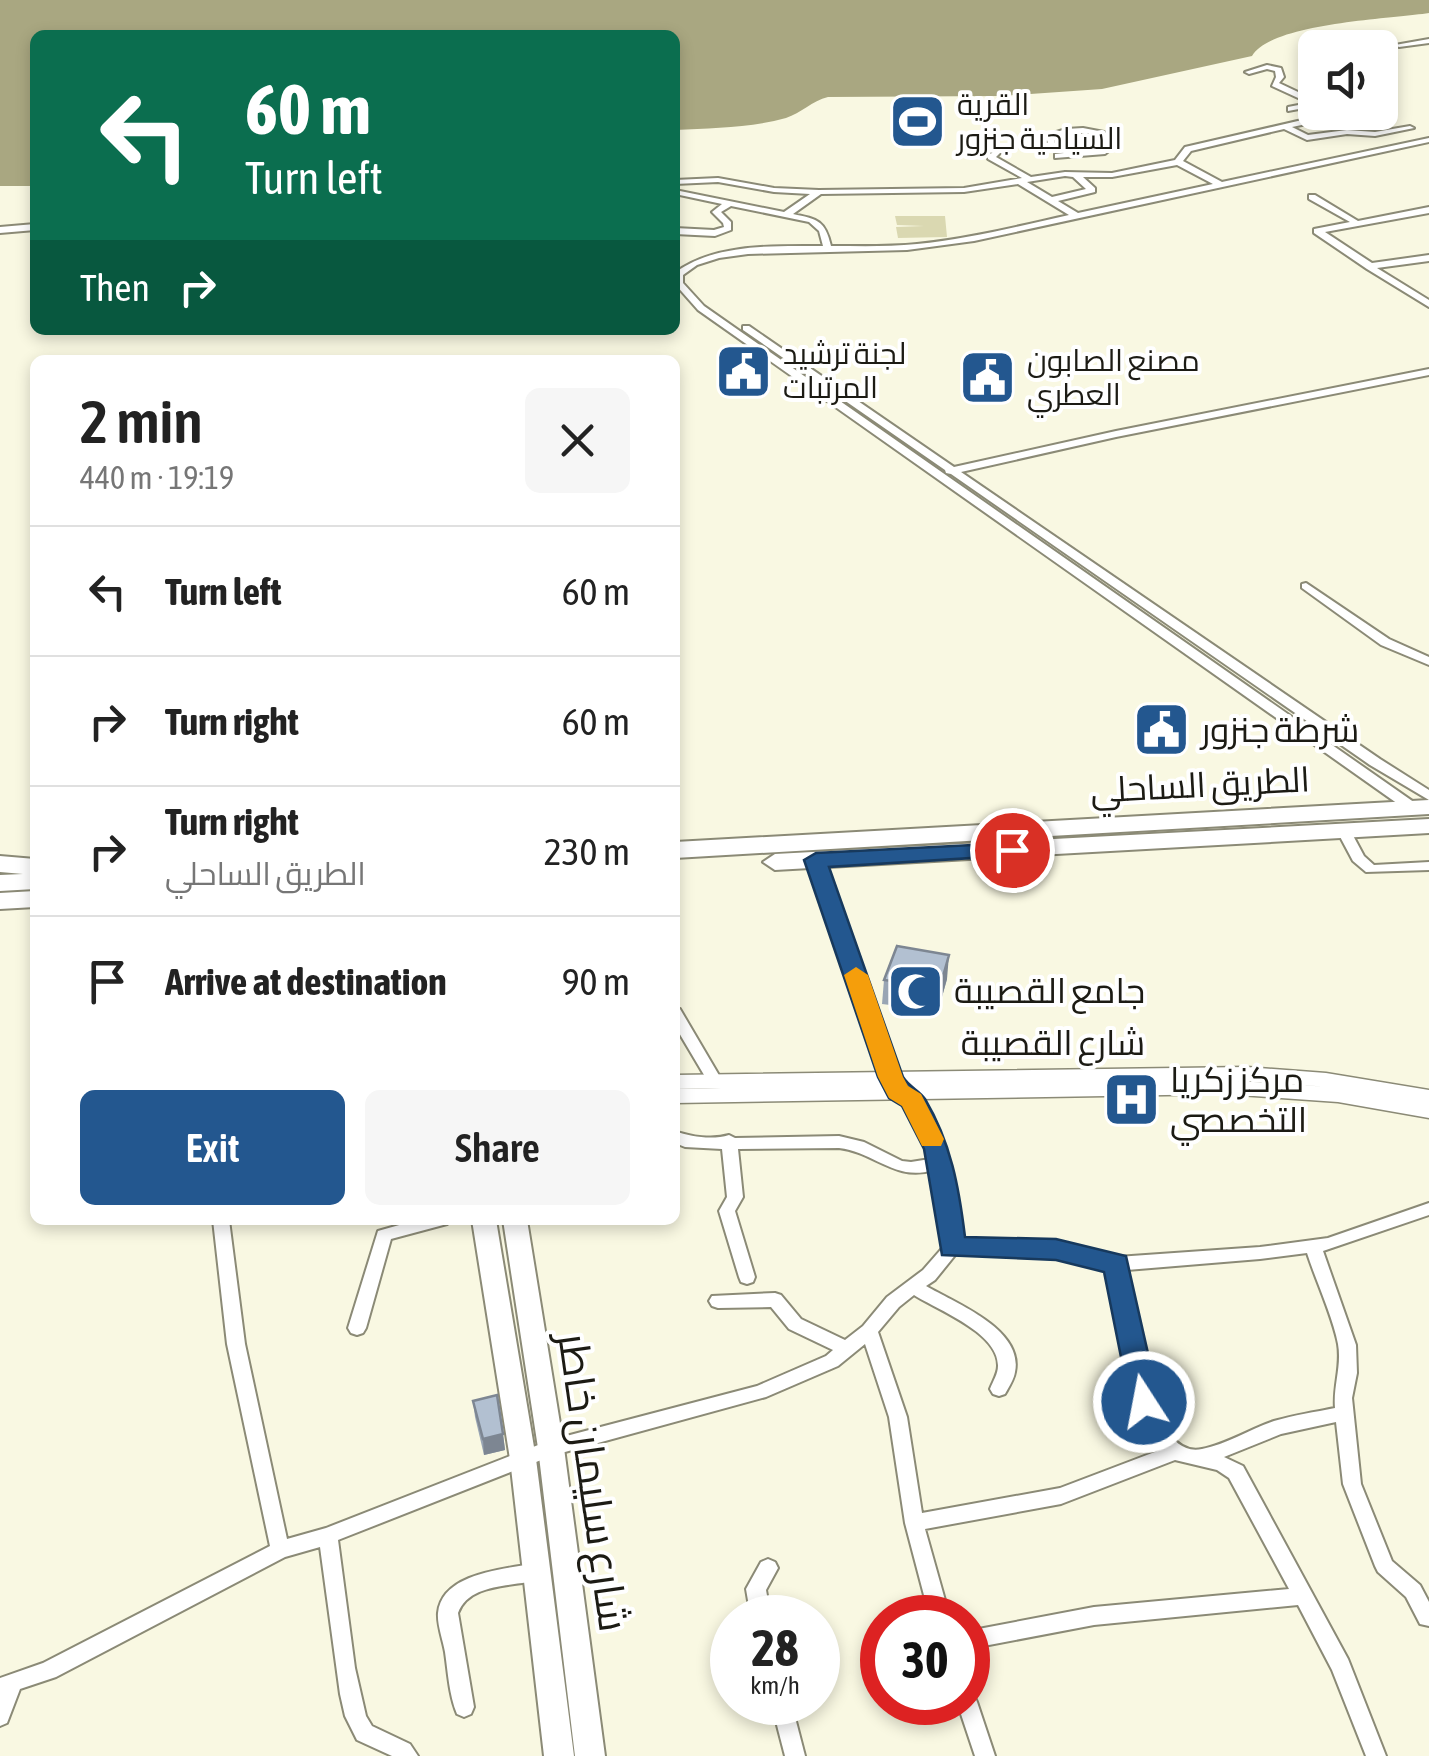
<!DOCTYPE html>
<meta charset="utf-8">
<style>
body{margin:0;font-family:"Asap Condensed",Cairo,sans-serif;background:#f6f6f6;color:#222;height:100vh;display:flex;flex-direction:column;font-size:38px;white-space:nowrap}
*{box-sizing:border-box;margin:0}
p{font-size:32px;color:#767676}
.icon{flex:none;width:55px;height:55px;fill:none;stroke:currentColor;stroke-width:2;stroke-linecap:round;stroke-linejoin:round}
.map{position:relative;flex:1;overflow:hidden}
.panel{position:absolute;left:30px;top:355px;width:650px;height:870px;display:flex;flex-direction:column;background:#fff;border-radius:15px;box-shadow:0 5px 15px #0003}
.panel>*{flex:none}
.hud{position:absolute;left:30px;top:30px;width:650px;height:305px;border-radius:15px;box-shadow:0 5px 15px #0003;background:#0b6e4f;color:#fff;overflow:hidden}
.buttons{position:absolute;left:1298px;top:30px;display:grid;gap:20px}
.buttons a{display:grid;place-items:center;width:100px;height:100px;border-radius:15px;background:#fff;box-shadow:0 5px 15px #0003;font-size:50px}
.speed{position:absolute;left:710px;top:1595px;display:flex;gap:20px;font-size:50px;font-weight:700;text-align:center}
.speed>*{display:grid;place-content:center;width:130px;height:130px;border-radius:50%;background:#fff;box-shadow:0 5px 15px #0003;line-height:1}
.speed small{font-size:25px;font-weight:400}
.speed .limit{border:15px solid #d22;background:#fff;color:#111}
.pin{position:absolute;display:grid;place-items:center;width:85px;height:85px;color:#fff;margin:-42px;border:5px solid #fff;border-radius:50%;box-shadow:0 2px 10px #0007}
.me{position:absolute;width:110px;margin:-55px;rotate:349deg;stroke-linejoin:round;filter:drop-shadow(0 0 8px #0008)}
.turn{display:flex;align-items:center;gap:35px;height:210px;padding:0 50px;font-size:45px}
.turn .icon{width:130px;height:130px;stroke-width:2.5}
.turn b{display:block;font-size:70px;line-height:85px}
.then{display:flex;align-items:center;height:95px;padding:0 50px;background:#0003;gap:20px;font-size:38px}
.round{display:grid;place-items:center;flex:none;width:105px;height:105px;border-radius:15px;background:#f6f6f6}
.summary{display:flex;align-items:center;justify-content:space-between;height:170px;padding:0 50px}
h1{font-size:60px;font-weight:600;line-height:75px}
.button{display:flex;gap:20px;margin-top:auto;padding:20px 50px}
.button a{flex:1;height:115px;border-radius:15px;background:#23578f;color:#fff;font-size:40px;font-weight:600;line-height:115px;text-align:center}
.button a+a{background:#f6f6f6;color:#222}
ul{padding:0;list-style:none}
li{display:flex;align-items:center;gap:30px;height:130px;padding:0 50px;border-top:2px solid #e0e0e0}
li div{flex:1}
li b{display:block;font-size:38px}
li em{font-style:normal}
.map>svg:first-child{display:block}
</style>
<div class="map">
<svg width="1429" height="1756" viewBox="0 0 1429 1756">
<rect width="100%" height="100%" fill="#f9f8e2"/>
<polygon fill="#dad8b1" points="895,216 945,216 947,237 898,238 896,227 924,226 897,225"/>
<path fill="#a9a781" d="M0 0H1429V13C1390 19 1271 23 1252 56L1102 89 1001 96 828 97C812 101 801 113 786 118 750 128 712 128 675 130V35H35V186H0Z"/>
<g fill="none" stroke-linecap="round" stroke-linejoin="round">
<defs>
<g id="minor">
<polygon points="1429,39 1429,43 1399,47 1395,45"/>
<polygon points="1267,65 1281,68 1284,77 1279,83 1315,100 1315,106 1288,111 1288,107 1309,103 1272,86 1276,77 1275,71 1267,69 1249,74 1245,72"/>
<path d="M1321 112H1329L1321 121 1292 127 1308 135 1347 130 1375 132 1410 126 1414 128 1375 136 1347 134 1307 140 1284 129 1191 151 1183 161 1222 182 1429 138V142L974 241 907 250 748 254 719 258 697 265 683 275V283L704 306 1418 805 1420 808 1413 812 1408 811 698 310 675 284 676 272C716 243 775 246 823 246L819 231 809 222 731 206 721 212 731 222V230L715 236 675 234V228L714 230 724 227 723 223 712 212 722 204 675 194V190L784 212 810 194 774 192 718 182 675 184V180L718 178 774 188 819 190 964 188 1022 178 988 159V155L996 151 1000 153 996 157 1031 177 1065 172 1112 173 1175 160 1185 147 1315 117ZM1177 165 1213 184 1078 213 1058 201 1095 192V188L1083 177H1112ZM1065 176 1073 177 1086 189 1052 197 1027 182ZM1018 184 1069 215C1019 226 968 239 917 244 888 247 860 246 831 246 825 220 817 219 793 214L821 194 964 192Z"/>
<path d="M1083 128 1104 132 1120 142 1105 154 1055 158V154L1064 153 1048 148 1047 135 1066 129ZM1074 133H1092L1111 142C1095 157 1074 151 1055 145L1054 138Z"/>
<polygon points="1309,195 1315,195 1358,221 1429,207 1429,213 1325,232 1372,263 1429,255 1429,261 1377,268 1429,300 1429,307 1367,269 1314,233 1314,229 1350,222 1309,199"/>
<polygon points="35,224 35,230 0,233 0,227"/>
<polygon points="743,326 749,326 954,467 1116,431 1429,369 1429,375 1116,437 961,472 1380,759 1429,790 1429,800 1370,765 951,474 946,473 945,470 743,330"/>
<polygon points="1306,583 1389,639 1429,657 1429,665 1381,645 1302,588 1302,584"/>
<polygon points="1344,827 1349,828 1364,856 1374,865 1429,862 1429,870 1366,872 1353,861 1337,831"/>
<path d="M816 856 823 860 899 1077 921 1101 948 1161 960 1241 1055 1244 1117 1257 1260 1247 1328 1238 1429 1203V1215L1323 1251 1356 1345 1357 1373 1352 1398 1361 1484 1392 1561 1420 1585 1429 1602V1626L1420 1624 1406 1597 1378 1572 1375 1566 1343 1484 1336 1422 1281 1434 1224 1457 1243 1466 1348 1659 1386 1756H1366L1332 1670 1298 1605 1094 1625 968 1649V1631L1094 1607 1289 1589 1229 1478 1217 1470 1175 1460 1061 1504 925 1529 950 1618H930L905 1523 889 1417 865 1344 838 1366 766 1397 554 1455 338 1540 355 1668 366 1716 372 1726 410 1744 418 1756H392L357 1740 345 1716 340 1694 320 1547 285 1557 56 1677 20 1689 7 1723 0 1726V1678L43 1663 270 1546 227 1344 213 1220H229L245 1344 287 1539 326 1528 551 1440 757 1386 826 1356 833 1350 789 1329 771 1307 718 1308 712 1306 709 1301 712 1296 775 1293 781 1295 801 1319 845 1340 863 1326 887 1297 923 1270 944 1246 933 1170C896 1182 874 1152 839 1148L738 1149 743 1197 735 1211 755 1277 753 1282 747 1284 741 1282 739 1277 719 1211 727 1197 722 1149 685 1147 675 1143V1131C691 1137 713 1140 729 1135L735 1138 839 1136 864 1142 902 1161 911 1162 930 1159 908 1107 891 1089 883 1077 809 860ZM1307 1253C1316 1281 1333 1317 1338 1344 1342 1366 1333 1386 1335 1408 1315 1412 1294 1415 1274 1421 1250 1429 1227 1444 1202 1449 1146 1462 1134 1305 1127 1270L1260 1259ZM956 1254 1055 1256 1109 1269C1120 1323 1122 1407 1160 1450L1060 1488 922 1513 907 1417 878 1332 899 1307 914 1295C938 1310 999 1333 998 1366 998 1374 993 1381 990 1389L993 1394 999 1396 1005 1394C1009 1387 1014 1379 1015 1372 1024 1329 955 1303 926 1286L935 1280Z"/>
<polygon points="675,1008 680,1009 720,1077 723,1081 720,1085 710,1085 675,1026"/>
<polygon points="417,1220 449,1220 447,1224 391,1239 366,1328 363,1333 357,1335 351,1333 348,1328 378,1231"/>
<polygon points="768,1559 775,1562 778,1568 766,1590 771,1618 751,1618 746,1589 761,1562"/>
<path d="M537 1563 544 1566 547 1572 544 1578C516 1588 470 1581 458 1613L474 1707 471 1714 464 1717 457 1714C449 1695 448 1672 445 1652 443 1640 437 1625 438 1613 442 1572 507 1569 537 1563Z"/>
<polygon points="968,1693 974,1695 977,1702 995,1756 975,1756 957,1702 968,1702"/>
<polygon points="771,1702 791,1702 805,1756 785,1756"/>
</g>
<path id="tertiary" d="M1247 1067 1326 1073 1429 1090V1118L1338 1102 1225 1094 675 1103V1089L721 1088 675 1089V1075ZM1238 1081H1247L1329 1087Z"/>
<g id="secondary">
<polygon points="472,1220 496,1220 536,1459 574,1756 544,1756 510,1459"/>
<polygon points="503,1220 527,1220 564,1448 605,1756 575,1756 538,1448"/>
</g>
<g id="trunk">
<polygon points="1429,800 1429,814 675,858 675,842"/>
<polygon points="1429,819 1429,833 775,870 763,862 775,854"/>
<polygon points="0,856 35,859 35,889 0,891 0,875 23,874 0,872"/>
<polygon points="35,891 35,907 0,909 0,893"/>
</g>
</defs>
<use href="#minor" stroke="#8b8a76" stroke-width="4"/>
<use href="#tertiary" stroke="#8b8a76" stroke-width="3"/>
<use href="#secondary" stroke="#8b8a76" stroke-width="4"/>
<use href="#trunk" stroke="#8b8a76" stroke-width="4"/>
<use href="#minor" fill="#fff" fill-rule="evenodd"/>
<use href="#tertiary" fill="#fff" fill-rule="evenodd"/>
<use href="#secondary" fill="#fff" fill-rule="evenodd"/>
<use href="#trunk" fill="#fff" fill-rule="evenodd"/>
</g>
<g fill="#99a5b4">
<polygon points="947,979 938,1011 882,1004 884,980"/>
<polygon points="473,1401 503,1434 505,1450 484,1455 475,1417"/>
</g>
<g fill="#7d8692">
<polygon points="949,955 947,979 938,1011 940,987"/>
<polygon points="503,1434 505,1450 484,1455 483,1439"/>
</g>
<g fill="#b2c0d1" stroke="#7d8692" stroke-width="2.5">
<polygon points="897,946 949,955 940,987 884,980"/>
<polygon points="497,1395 503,1434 483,1439 473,1401"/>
</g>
<path fill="#23578f" stroke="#17395d" stroke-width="2.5" d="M1012 843 1020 845 1023 850 1020 855 829 867 903 1077C909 1087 919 1090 925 1099 951 1143 959 1187 965 1237L1056 1239 1126 1256 1159 1402 1155 1411 1144 1415 1134 1411 1130 1402 1104 1272 1056 1260 942 1255 924 1149 902 1106 889 1098 878 1077 804 860 816 853Z"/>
<polygon fill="#f59e0b" points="856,967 868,975 903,1077 908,1086 921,1094 944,1139 941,1146 922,1146 902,1106 889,1098 878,1077 844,975"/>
<defs>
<symbol id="stadium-square" viewBox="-11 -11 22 22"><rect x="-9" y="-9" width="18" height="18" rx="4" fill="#23578f" stroke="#fff"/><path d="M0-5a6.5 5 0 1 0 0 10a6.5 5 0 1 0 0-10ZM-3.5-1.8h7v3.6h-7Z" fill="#fff"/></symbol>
<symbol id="civic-square" viewBox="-11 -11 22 22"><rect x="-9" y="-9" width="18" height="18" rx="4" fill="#23578f" stroke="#fff"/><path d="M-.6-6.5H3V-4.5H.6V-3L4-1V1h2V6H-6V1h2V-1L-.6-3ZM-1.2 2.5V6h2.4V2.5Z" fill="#fff"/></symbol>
<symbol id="mosque-square" viewBox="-11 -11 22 22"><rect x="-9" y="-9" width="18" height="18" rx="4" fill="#23578f" stroke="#fff"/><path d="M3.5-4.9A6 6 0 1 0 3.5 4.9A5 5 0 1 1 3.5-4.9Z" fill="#fff"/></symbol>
<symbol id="hospital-square" viewBox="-11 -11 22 22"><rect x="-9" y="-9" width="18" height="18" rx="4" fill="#23578f" stroke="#fff"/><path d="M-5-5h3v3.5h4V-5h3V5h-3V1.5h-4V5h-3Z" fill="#fff"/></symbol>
</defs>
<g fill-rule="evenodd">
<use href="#stadium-square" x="886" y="90" width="63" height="63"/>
<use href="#civic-square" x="712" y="340" width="63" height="63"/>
<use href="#civic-square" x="956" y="346" width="63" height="63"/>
<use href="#civic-square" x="1130" y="698" width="63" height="63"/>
<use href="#mosque-square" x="884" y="960" width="63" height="63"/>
<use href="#hospital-square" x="1100" y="1068" width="63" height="63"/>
</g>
<g text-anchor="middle" stroke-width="8" stroke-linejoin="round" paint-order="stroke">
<g font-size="30" fill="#1c1b14" stroke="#fff" text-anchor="start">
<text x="957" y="115">القرية<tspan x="957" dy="34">السياحية جنزور</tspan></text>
<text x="783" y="364">لجنة ترشيد<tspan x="783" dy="34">المرتبات</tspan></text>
<text x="1027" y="371">مصنع الصابون<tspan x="1027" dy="34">العطري</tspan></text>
</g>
<g font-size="35" fill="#1c1b14" stroke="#fff" text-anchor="start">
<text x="1201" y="742">شرطة جنزور</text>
<text x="954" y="1003">جامع القصيبة</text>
<text x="1170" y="1092">مركز زكريا<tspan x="1170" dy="40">التخصصي</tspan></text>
</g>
<g font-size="35" fill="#1c1b14" stroke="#fff">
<text transform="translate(1200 785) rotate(-3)" y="12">الطريق الساحلي</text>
<text x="1053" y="1055">شارع القصيبة</text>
</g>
<g font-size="42" fill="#1c1b14" stroke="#fff">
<text transform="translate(594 1482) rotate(82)" y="15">شارع سليمان خاطر</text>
</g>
</g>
</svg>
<div class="buttons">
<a><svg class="icon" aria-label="sound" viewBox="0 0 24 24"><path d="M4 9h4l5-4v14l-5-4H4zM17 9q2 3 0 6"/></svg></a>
</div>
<div class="speed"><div>28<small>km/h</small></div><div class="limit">30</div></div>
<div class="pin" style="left:1012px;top:850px;background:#d93025"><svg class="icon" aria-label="arrive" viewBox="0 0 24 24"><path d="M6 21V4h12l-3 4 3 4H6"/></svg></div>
<svg class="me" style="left:1144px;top:1402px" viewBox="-20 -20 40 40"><circle r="17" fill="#23578f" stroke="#fff" stroke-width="3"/><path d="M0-11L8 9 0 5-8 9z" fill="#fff"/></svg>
<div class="hud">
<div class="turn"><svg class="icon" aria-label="left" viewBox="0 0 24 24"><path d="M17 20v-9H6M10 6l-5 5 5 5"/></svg><div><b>60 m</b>Turn left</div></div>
<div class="then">Then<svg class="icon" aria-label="right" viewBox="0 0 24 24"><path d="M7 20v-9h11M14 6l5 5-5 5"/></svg></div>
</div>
<section class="panel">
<div class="summary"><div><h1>2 min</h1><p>440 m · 19:19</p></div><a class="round"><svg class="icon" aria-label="close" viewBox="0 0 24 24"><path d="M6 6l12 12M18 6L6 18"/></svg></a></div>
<ul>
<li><svg class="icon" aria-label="left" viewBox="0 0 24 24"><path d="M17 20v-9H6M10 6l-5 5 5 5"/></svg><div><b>Turn left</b></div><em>60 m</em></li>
<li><svg class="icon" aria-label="right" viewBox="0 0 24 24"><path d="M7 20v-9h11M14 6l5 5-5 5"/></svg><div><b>Turn right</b></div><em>60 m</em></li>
<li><svg class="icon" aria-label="right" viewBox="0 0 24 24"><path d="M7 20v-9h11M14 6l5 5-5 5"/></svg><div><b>Turn right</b><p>الطريق الساحلي</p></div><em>230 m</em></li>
<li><svg class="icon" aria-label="arrive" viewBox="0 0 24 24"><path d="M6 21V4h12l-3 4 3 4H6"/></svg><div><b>Arrive at destination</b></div><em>90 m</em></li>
</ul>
<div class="button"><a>Exit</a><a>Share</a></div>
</section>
</div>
